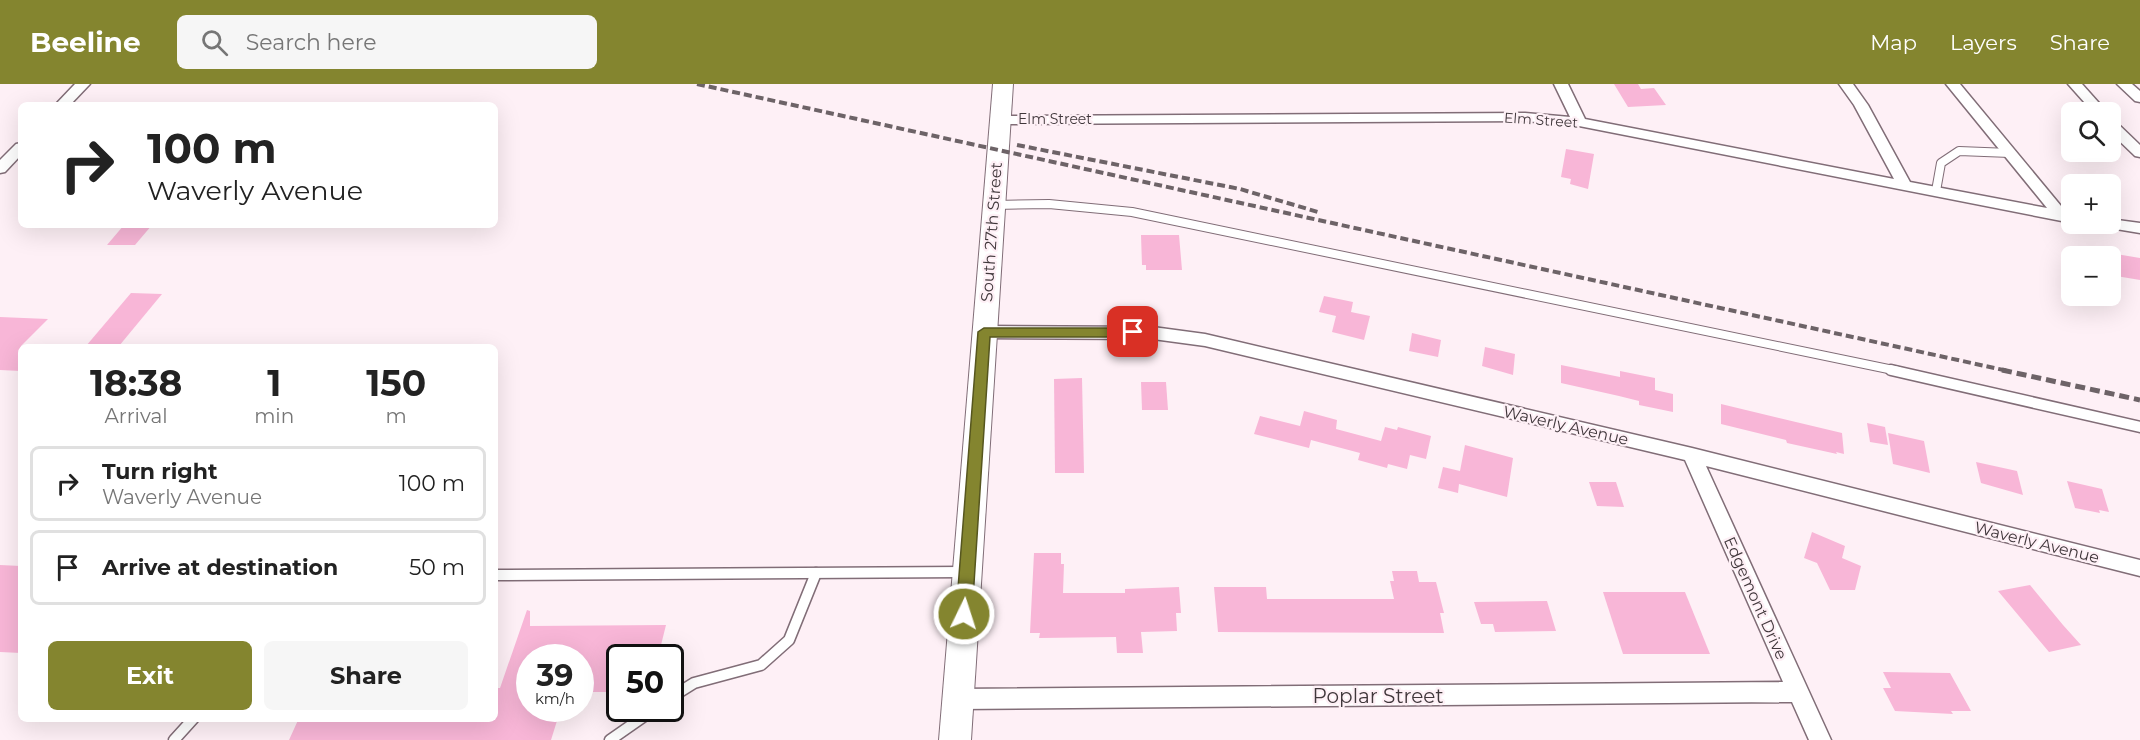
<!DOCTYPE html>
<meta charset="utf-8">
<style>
body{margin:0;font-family:Montserrat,sans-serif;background:#f6f6f6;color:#222;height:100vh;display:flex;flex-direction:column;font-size:22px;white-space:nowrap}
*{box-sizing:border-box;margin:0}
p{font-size:20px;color:#767676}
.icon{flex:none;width:33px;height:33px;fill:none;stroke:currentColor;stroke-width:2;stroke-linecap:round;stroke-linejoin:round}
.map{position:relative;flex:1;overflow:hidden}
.sheet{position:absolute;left:18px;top:260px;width:480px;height:378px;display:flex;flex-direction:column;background:#fff;border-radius:9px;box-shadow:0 6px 24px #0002}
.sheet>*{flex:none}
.banner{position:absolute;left:18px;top:18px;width:480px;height:126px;border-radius:9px;box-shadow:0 6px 24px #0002;background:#fff;color:#222;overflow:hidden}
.controls{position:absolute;left:2061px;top:18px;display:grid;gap:12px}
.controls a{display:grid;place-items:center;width:60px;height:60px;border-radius:9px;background:#fff;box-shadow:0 6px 24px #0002;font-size:30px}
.speed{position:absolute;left:516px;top:560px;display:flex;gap:12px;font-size:30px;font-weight:700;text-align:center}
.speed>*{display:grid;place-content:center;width:78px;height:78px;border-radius:50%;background:#fff;box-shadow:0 6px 24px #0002;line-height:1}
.speed small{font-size:15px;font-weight:400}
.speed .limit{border:3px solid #111;border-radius:9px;background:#fff;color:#111}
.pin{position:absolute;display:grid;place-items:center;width:51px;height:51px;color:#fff;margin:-26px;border-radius:12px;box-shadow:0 3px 9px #0006}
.me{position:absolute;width:66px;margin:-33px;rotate:4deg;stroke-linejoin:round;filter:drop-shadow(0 0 4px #0008)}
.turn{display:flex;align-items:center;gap:21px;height:126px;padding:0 30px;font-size:27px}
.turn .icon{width:78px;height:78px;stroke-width:2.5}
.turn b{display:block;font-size:42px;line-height:51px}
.eta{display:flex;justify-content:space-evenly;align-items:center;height:102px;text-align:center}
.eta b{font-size:36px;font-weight:700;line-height:42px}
.button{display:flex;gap:12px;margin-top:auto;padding:12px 30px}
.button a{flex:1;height:69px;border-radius:9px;background:#84852f;color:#fff;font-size:24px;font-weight:700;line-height:69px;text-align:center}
.button a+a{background:#f6f6f6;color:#222}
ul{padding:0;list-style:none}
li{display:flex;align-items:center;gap:18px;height:75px;margin:0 12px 9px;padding:0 18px;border:3px solid #e0e0e0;border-radius:9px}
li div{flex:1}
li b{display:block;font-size:22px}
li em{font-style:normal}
header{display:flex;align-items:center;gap:36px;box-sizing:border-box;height:84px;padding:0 30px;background:#84852f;color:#fff}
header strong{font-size:28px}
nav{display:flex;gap:33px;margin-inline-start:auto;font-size:21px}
.search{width:420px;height:54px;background:#f6f6f6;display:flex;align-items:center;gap:15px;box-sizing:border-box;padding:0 21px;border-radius:9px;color:#767676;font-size:22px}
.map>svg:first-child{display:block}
</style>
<header>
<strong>Beeline</strong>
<div class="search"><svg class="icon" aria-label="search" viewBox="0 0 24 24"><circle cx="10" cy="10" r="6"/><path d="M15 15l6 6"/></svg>Search here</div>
<nav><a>Map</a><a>Layers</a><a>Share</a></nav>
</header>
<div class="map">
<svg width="2140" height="656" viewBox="0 0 2140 656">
<rect width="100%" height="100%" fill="#fef0f6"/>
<g fill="#f8b6d7">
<polygon points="1614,0 1638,0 1641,5 1654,4 1666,21 1628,23"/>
<polygon points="1566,65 1594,70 1588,105 1570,100 1571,95 1561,93"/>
<polygon points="124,141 152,141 135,161 107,161"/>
<polygon points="1141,151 1179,151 1182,186 1146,186 1146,181 1142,181"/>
<polygon points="2110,169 2140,174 2140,196 2110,191"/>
<polygon points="131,209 162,210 119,262 86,262"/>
<polygon points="1324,212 1353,218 1351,228 1370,232 1364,256 1332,248 1336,232 1319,228"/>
<polygon points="0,233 48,235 21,262 21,287 0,286"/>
<polygon points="1412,249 1441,256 1438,273 1409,267"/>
<polygon points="1485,263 1515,270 1513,291 1482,282"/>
<polygon points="1561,281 1620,293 1620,287 1655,294 1655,306 1673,310 1673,328 1639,321 1639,317 1619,312 1561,299"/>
<polygon points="1082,294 1084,389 1055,389 1054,295"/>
<polygon points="1141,298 1166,298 1168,326 1142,326"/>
<polygon points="1721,320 1842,349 1844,370 1836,368 1837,370 1787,359 1786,356 1721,340"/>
<polygon points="1304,327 1337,336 1336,345 1381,357 1385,343 1397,346 1398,343 1431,352 1426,375 1410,371 1407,385 1388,380 1387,384 1358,376 1360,369 1311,356 1309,364 1254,350 1260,332 1300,342"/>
<polygon points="1867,339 1885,343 1888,361 1870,358"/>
<polygon points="1888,349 1924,357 1930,389 1893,380"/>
<polygon points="1465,361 1513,374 1507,413 1459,400 1458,409 1438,404 1443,383 1460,387"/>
<polygon points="1976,378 2017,387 2023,411 1981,399"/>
<polygon points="2067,397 2102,405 2109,428 2099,426 2100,429 2075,424"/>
<polygon points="1589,398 1616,398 1624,423 1597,422"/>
<polygon points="1812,448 1845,462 1842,474 1861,482 1855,506 1830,506 1817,479 1804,474"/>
<polygon points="1034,469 1061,469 1061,480 1064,480 1063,509 1125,509 1125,505 1179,503 1181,529 1176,529 1177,547 1141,548 1143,569 1117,569 1116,553 1039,554 1040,549 1030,549"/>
<polygon points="0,481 21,482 21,569 0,568"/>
<polygon points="1392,487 1417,487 1419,498 1436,498 1444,529 1440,529 1444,549 1218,548 1214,503 1266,503 1267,515 1394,515 1390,497 1394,497"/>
<polygon points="2030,501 2063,541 2081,561 2049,568 1998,507"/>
<polygon points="1603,508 1685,508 1710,570 1623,570"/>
<polygon points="1547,517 1556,547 1495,548 1493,540 1481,540 1474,518"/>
<polygon points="527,526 530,527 530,542 666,541 658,573 620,573 620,608 580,608 580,573 530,573 530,624 561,624 551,656 289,656 299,634 495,634 495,604 500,604"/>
<polygon points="1883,588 1950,589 1971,627 1951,627 1953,630 1895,627 1883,604 1891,604"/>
</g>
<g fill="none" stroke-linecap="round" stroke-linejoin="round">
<defs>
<g id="service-far1">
<polyline points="1936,107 1941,79 1959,67 2010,69"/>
<polyline points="995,121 1049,120 1132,128 1898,287"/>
</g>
<g id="service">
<polyline points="1891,286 2140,343"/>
<polyline points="495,491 964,488"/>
<polyline points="670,614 694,599 761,581 789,556 816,489"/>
<polyline points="174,656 194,634"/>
<polyline points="610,656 656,624"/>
</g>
<g id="minor">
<polygon points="75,0 90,0 70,21 55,21"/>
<polygon points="1554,0 1568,0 1585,35 1894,95 1854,21 1839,0 1853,0 1868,21 1910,98 2047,124 1946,0 1960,0 2066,128 2072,129 2072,139 1579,42 1525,37 1001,40 994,36 1001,32 1525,29 1570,33"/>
<polygon points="2068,0 2082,0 2107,28 2093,28"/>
<polygon points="2117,0 2132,0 2140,7 2140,18 2135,17"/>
<polygon points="2110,36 2115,37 2140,61 2140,73 2135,72 2110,48"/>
<polygon points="21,59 21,71 5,88 0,89 0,76 16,60"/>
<polygon points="2110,135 2140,139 2140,149 2104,143 2102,140 2110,140"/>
<polygon points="984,242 1153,243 1205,250 1692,364 2140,476 2140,492 1706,382 1831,656 1809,656 1792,618 958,625 950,622 947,615 950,608 958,605 1783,598 1685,376 1205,262 1153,255 984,254 978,252 976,248 978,244"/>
</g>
<polygon id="secondary" points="993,0 1013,0 971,656 939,656"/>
</defs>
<use href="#service-far1" stroke="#816d77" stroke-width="10"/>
<use href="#service" stroke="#816d77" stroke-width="13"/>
<use href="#minor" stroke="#816d77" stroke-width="3"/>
<use href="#secondary" stroke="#816d77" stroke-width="2"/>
<use href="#service-far1" stroke="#fff" stroke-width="8"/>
<use href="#service" stroke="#fff" stroke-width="10"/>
<use href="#minor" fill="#fff" fill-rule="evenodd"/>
<use href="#secondary" fill="#fff" fill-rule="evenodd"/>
<g stroke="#6d6367" stroke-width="4" stroke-dasharray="8 4" stroke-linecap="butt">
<polyline points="697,0 2008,287"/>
<polyline points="1017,61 1240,105 1318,128"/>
</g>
<polyline stroke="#6d6367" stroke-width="5" stroke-dasharray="10 5" stroke-linecap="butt" points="2002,286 2140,316"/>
</g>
<polygon fill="#84852f" stroke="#56561f" stroke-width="1.5" points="984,244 1133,244 1139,248 1133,253 990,253 972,530 969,535 964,537 958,535 956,530 978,248"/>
<g text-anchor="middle" stroke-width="4.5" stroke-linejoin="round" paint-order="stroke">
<g font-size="14" fill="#40373b" stroke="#fef0f6">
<text x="1055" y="40">Elm Street</text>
<text transform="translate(1541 36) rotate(4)" y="5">Elm Street</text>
</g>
<g font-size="16" fill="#40373b" stroke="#fef0f6">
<text transform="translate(991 148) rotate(-86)" y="6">South 27th Street</text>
<text transform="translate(1566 341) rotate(13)" y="6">Waverly Avenue</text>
<text transform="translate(2037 458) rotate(14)" y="6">Waverly Avenue</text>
<text transform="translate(1756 514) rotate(66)" y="6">Edgemont Drive</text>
</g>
<g font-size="20" fill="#40373b" stroke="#fef0f6">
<text x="1378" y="619">Poplar Street</text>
</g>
</g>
</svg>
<div class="controls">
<a><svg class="icon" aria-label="search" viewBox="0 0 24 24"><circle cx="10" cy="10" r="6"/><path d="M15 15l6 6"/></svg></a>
<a>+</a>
<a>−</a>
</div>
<div class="speed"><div>39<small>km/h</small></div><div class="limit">50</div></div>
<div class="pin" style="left:1133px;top:248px;background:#d93025"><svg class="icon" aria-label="arrive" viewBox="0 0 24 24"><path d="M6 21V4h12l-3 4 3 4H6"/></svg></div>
<svg class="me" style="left:964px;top:530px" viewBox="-20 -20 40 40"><circle r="17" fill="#84852f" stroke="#fff" stroke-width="3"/><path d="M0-11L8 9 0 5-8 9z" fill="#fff"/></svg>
<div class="banner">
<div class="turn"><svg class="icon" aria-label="right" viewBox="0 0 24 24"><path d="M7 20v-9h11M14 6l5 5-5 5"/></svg><div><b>100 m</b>Waverly Avenue</div></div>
</div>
<section class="sheet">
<div class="eta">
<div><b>18:38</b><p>Arrival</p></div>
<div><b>1</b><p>min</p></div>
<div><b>150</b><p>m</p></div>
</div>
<ul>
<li><svg class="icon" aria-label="right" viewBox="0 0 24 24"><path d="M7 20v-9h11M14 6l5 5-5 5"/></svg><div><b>Turn right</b><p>Waverly Avenue</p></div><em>100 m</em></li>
<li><svg class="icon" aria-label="arrive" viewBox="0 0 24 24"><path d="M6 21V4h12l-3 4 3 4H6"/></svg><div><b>Arrive at destination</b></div><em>50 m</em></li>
</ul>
<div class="button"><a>Exit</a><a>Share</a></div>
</section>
</div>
